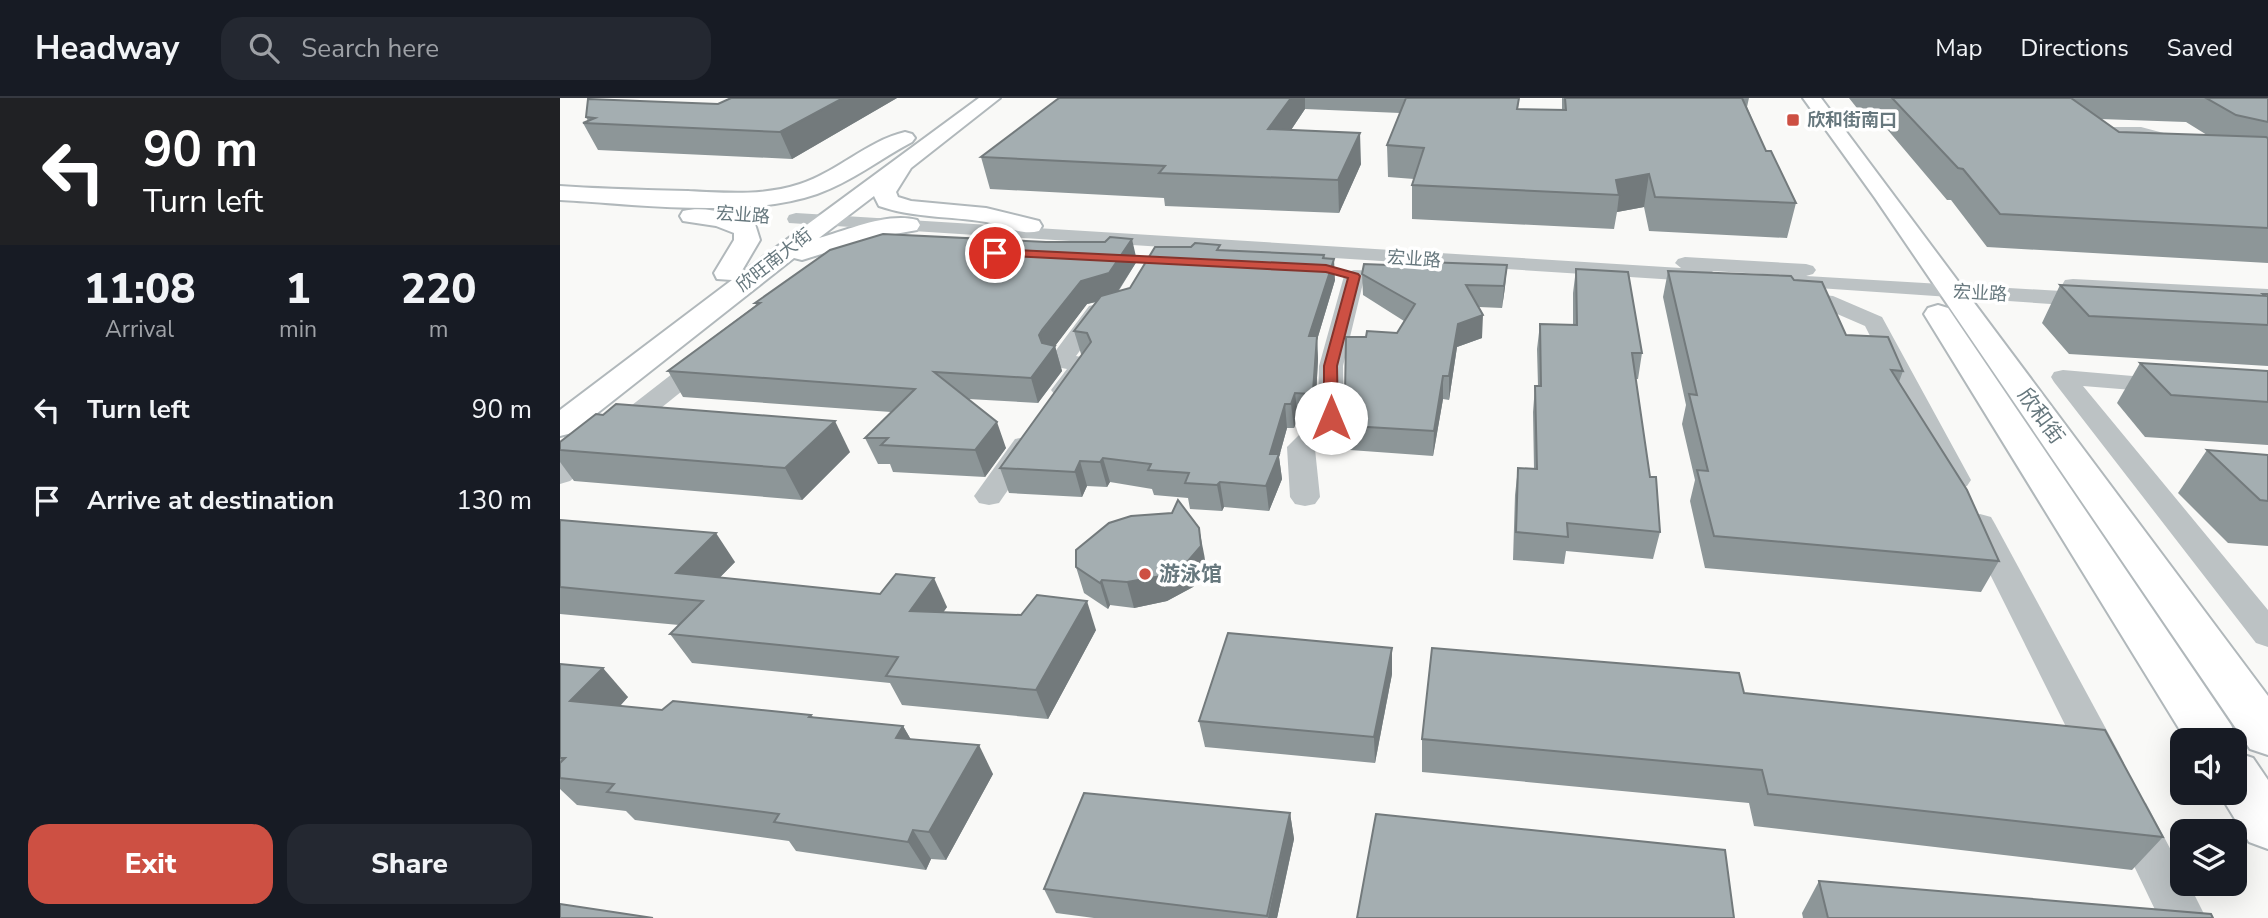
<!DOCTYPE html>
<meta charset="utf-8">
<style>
body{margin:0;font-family:"Nunito Sans","Noto Sans SC",sans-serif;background:#242831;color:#f1f3f6;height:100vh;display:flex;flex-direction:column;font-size:26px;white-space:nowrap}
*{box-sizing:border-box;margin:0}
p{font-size:23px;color:#9ea1a6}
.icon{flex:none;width:38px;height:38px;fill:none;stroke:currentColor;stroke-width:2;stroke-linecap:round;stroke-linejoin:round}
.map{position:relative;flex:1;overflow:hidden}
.side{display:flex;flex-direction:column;background:#171b24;width:560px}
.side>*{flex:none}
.guide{background:#202124;color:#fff;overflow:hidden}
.tools{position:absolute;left:1610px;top:630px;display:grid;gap:14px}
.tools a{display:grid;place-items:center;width:77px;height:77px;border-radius:14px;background:#171b24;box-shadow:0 7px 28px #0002;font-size:35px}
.pin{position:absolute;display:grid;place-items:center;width:60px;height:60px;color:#fff;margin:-30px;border:4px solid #fff;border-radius:50%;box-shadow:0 2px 7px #0007}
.me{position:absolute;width:77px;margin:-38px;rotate:0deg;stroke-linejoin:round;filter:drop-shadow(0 0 5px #0008)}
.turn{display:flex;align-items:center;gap:24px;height:147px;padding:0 28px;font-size:32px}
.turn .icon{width:91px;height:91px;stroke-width:2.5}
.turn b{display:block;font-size:49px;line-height:60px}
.eta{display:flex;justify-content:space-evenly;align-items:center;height:119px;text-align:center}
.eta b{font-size:42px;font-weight:800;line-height:49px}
.primary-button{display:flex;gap:14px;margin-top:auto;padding:14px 28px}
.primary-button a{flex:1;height:80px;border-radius:21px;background:#cd5043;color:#fff;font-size:28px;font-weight:800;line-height:80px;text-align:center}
.primary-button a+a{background:#242831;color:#f1f3f6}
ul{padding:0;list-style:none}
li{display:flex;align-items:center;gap:21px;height:91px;padding:0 28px}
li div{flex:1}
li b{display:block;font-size:26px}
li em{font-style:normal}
header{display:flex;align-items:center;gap:42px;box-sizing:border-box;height:98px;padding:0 35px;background:#171b24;border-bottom:2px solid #363941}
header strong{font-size:33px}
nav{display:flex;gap:38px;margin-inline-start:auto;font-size:24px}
.search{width:490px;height:63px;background:#242831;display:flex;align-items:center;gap:18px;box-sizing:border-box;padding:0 24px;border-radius:21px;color:#9ea1a6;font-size:26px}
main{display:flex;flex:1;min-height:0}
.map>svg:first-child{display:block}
</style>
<header>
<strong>Headway</strong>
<div class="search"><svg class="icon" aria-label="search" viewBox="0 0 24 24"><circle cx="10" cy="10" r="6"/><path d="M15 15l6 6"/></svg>Search here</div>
<nav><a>Map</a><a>Directions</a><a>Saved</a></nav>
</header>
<main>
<section class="side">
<div class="guide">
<div class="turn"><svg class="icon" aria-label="left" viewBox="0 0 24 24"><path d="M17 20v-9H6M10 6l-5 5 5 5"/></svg><div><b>90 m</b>Turn left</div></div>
</div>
<div class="eta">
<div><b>11:08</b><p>Arrival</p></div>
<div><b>1</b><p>min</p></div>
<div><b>220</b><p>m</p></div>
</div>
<ul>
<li><svg class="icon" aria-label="left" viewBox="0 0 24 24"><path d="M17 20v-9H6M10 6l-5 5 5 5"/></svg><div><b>Turn left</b></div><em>90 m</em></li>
<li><svg class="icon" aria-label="arrive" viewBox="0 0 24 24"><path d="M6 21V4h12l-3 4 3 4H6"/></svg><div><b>Arrive at destination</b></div><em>130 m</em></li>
</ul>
<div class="primary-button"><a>Exit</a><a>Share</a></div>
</section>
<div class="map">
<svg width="1708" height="820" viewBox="0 0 1708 820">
<rect width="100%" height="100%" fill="#f9f9f7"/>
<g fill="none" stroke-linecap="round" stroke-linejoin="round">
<defs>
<g id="secondary">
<path d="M419 0H440L351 70 336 94 338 99 351 103 426 110 479 123 482 128 479 133C461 138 443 127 426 124 389 118 354 120 319 108L314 98 259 140C288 132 327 114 357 122L360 127 357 132 313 140 242 162 234 160 12 335 0 338V312L172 182 157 181 154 175 174 142V135L156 128 123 123 120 118 123 113C147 107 173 117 195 126L200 142 180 176Z"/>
<polygon points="1243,0 1261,0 1708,598 1708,657 1690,651 1315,100"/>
<path d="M345 34 352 36 355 40 352 44C320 61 291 84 257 96 184 121 78 106 0 102V88C43 91 86 92 128 93 165 95 204 98 240 86 277 74 307 43 345 34Z"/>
<polygon points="1378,207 1388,210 1671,627 1678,642 1675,648 1675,642 1626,642 1364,216 1368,210"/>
<polygon points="1675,654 1693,660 1708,682 1708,751 1689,744 1659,695 1675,695"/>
</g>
</defs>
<use href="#secondary" stroke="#b1b8bb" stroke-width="4"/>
<g fill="#bcc2c4" fill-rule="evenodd">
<polygon points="1526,29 1581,29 1630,42 1632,45 1624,50 1581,39 1521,37 1518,34 1521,31"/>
<polygon points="236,115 1121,170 1115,165 1118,161 1125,159 1246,166 1253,168 1256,172 1253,176 1246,178 1535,195 1543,197 1546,202 1543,207 1535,209 1215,187 1211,183 1215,179 1222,177 1152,173 1158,178 1155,182 1148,184 229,125 227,121 229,117"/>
<polygon points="794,172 842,174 849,176 853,180 849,184 803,185 783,268 784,320 755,351 760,399 755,406 745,408 735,406 730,399 727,349 758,318 759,268 784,178 787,174"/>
<polygon points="1513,181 1708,191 1708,203 1505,192 1502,187 1505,182"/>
<polygon points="1235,194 1273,198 1322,219 1411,382 1407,388 1397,391 1387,388 1383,382 1305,228 1261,209 1227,206 1224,201 1227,196"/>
<polygon points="542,205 550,207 553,212 545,218 516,258 532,261 535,266 513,297 504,300 495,297 491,292 507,271 491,268 488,263 529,208"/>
<polygon points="148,253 157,255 160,260 157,265 10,383 0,386 0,363 139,255"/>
<polygon points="1503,272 1619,282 1623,287 1619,292 1610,295 1523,288 1708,512 1708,549 1696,545 1494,284 1491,279 1494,274"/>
<polygon points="465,339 475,341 479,347 439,405 429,407 419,405 414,398 419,391 455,341"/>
<polygon points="1420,416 1431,419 1435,426 1558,653 1564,665 1558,677 1544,682 1530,677 1405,426 1409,419"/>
<polygon points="1571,699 1586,705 1622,773 1622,786 1629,786 1646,820 1599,820 1550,718 1556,705"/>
</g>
<use href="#secondary" fill="#fff" fill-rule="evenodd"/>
</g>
<g fill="#8d9698" fill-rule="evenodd">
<polygon points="171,0 337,0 232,61 38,52 23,25 28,23 26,19 158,6"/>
<polygon points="499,0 959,0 958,11 1002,12 1002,0 1189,0 1187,9 1206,53 1236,105 1227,140 1089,133 1084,109 1057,114 1054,131 852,121 852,87 854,81 828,79 827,47 840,15 745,11 731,32 801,66 779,115 605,108 604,100 430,91 421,59"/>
<path d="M1289 0H1708V165L1427 149 1391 102H1387L1321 24H1308ZM1540 21 1626 24 1647 37 1559 34Z"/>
<polygon points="661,152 764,157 765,160 775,182 757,242 758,261 755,317 753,320 738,319 734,330 727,330 719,359 722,381 709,413 664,409 662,413 630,411 628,400 594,397 592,391 550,384 547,389 527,388 522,399 449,395 440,370 522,257 521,256 514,233 537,204 527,206 495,248 502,273 478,305 408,301 446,350 425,379 333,374 330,366 318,366 305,340 331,314 123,299 108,273 196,207 195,205 577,163 558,194 570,190"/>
<polygon points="804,166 945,189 942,210 919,209 922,240 897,249 889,302 883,301 873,358 776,351 774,327 806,239 837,235 844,223 803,197 802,176"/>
<polygon points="1016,171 1082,255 1078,281 1076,281 1090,379 1100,434 1093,461 1006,453 1004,466 953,462 955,397 958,370 974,371 973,314 975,288 978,288 977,251 980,226 1013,227 1013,195"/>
<polygon points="1108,173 1286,237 1343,273 1339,284 1439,463 1421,494 1145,470 1130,403 1135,382 1122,326 1126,307 1103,199"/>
<polygon points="1500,187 1701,198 1703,196 1708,196 1708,268 1509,256 1482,225"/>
<polygon points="1580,265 1708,273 1708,347 1585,339 1557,305"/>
<polygon points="0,344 290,354 242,402 14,383 0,364"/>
<polygon points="1647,352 1708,357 1708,448 1668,445 1618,395"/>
<polygon points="0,422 175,464 159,480 387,509 383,514 536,532 488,621 342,607 330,585 132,565 110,536 119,527 0,516"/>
<polygon points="644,456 646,473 633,489 607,503 574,510 550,507 548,511 524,495 516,469"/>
<polygon points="0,566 68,599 60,608 102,612 251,617 253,619 343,628 351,642 433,676 386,762 371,761 366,772 236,753 229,743 75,722 66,713 17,707 0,691"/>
<polygon points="832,576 815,665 645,649 639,623"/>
<polygon points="1184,595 1603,739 1572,772 1194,728 1189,705 862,674 862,641"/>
<polygon points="730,715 734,741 717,820 534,820 496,815 484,791"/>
<polygon points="1259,783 1653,820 1243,820 1242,815"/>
</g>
<g fill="#737a7c">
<polygon points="283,0 337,0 232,61 220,34"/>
<polygon points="731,0 745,0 745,11 711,62 708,31"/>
<polygon points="800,35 801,66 779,115 778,82"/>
<polygon points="1089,76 1084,109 1057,114 1059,97 1056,82"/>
<polygon points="572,141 577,163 554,199 527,206 492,252 495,248 502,273 478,305 471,280 479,237 521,183"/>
<polygon points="774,161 775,182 757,242 758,261 755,317 753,320 751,296 749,238"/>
<polygon points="947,167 945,189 942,210 944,188"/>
<polygon points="923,217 922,240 897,249 889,302 889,278 898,226"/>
<polygon points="883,278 883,301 873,358 874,333"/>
<polygon points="735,295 738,319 734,330 731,306"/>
<polygon points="725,306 727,330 719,359 722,381 709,413 706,388 710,356"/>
<polygon points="275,323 290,354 242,402 225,370"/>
<polygon points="437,324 446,350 425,379 415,352"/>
<polygon points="543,360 550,384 547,389 540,364"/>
<polygon points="520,363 527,388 522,399 515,374"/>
<polygon points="660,384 664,409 662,413 657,387"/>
<polygon points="639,430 644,456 646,473 633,489 607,503 574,510 567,484"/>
<polygon points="156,435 175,464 138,502 116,475"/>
<polygon points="374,480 387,509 364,542 350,513"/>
<polygon points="542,482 550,507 548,511 540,485"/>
<polygon points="527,503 536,532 488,621 476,592"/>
<polygon points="832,550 832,576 815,665 814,639"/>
<polygon points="43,570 68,599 37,633 10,603"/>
<polygon points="343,628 360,657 336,640"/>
<polygon points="419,647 433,676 386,762 369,734"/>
<polygon points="730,715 734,741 717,820 708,820"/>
<polygon points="353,732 371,761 366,772 348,744"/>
</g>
<g fill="#a4aeb1" stroke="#737a7c" stroke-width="2">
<polygon points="171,0 283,0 220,34 23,25 35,20 26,19 28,1 158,6"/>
<polygon points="499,0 731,0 708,31 800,35 778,82 599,75 605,68 421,59"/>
<polygon points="846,0 959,0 957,11 1006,12 1005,0 1182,0 1206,53 1211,53 1236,105 1095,99 1089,76 1056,82 1059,97 852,87 864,50 827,47"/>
<polygon points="1332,0 1511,0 1559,34 1706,39 1708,40 1708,130 1440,116 1403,71 1398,70"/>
<polygon points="1646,0 1708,0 1708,24 1676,17"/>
<polygon points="323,136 486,144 545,144 550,139 572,141 549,175 521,183 482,232 479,237 482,245 495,248 471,280 374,274 437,324 415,352 321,347 328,340 305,340 355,291 108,273 200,205 195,205 270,152"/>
<polygon points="635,145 660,147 657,152 764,157 763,160 774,161 749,238 757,238 753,293 751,296 735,295 731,306 725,306 710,356 719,356 706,388 660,384 657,387 625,385 629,375 588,372 591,366 543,360 540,364 520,363 515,374 440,370 531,244 527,235 514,233 541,198 570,190 595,149 631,149"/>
<polygon points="865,164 947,167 944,188 906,187 923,217 898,226 889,278 883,278 874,333 774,327 785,296 786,239 806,239 807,233 837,235 855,206 802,176 804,166 855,168"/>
<polygon points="1016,171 1068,174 1082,255 1072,255 1090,379 1096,379 1100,434 1007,425 1008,439 956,434 958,370 977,371 975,288 981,288 980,226 1017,227"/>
<polygon points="1108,173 1231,178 1234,182 1262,184 1286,237 1328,239 1343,273 1331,272 1407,392 1439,463 1154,438 1137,372 1148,373 1129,296 1137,297"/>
<polygon points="1500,187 1706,198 1703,196 1708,196 1708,227 1529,218"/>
<polygon points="1580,265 1708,273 1708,304 1611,297"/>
<polygon points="56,306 275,323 225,370 0,352 0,344 36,316 43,317"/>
<polygon points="1647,352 1708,357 1708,403 1700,402"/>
<polygon points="618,402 639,430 641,448 628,463 601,478 567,484 542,482 540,485 516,469 516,452 549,425 571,418 612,415"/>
<polygon points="0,422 156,435 116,475 320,496 336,476 374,480 350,513 461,517 477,497 527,503 476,592 326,578 338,559 110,536 143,503 0,489"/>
<polygon points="668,535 832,550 814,639 639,623"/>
<polygon points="872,550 1179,575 1184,595 1545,632 1603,739 1208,696 1202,672 862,641"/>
<polygon points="0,566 43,570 10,603 102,612 113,603 251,617 249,619 343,628 336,640 419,647 369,734 353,732 348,744 214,724 219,716 47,694 54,686 0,680 0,665 5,660 0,660"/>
<polygon points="524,695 730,715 707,818 484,791"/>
<polygon points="816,716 1165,752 1174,820 797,820"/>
<polygon points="1259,783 1651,816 1653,820 1268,820"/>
<polygon points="0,806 93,820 0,820"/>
</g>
<polygon fill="#cd5043" stroke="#85342c" stroke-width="2" points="435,151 766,167 798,176 800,178 777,268 778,320 771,324 764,320 764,268 788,180 766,174 431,157 429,155"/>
<g fill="#cd5043" stroke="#fff" stroke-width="2.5">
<rect x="1226" y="15" width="14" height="14" rx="3.5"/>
<circle cx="585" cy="476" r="7"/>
</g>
<g text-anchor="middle" stroke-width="7" stroke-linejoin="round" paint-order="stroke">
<g font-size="18" font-weight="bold" fill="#67787e" stroke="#fff" text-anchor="start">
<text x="1247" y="28">欣和街南口</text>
</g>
<g font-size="18" fill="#67787e" stroke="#fff">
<text transform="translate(183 117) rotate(4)" y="6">宏业路</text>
<text transform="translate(854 161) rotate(4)" y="6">宏业路</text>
<text transform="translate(214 162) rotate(-38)" y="6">欣旺南大街</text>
<text transform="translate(1420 195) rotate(3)" y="6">宏业路</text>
</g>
<g font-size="21" fill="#67787e" stroke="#fff">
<text transform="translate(1481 318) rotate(54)" y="7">欣和街</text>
</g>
<g font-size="21" font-weight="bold" fill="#67787e" stroke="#fff" text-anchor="start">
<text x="599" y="483">游泳馆</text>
</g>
</g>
</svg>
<div class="tools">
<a><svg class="icon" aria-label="sound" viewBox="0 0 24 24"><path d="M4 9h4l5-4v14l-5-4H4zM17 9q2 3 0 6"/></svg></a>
<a><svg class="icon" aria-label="layers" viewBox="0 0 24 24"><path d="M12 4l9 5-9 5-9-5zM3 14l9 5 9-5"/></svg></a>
</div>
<div class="pin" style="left:435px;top:155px;background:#d93025"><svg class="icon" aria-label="arrive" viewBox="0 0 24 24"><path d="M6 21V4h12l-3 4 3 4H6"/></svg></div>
<svg class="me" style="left:771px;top:320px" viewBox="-20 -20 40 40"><circle r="19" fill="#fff"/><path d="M0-13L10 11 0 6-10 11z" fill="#cd5043"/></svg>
</div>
</main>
